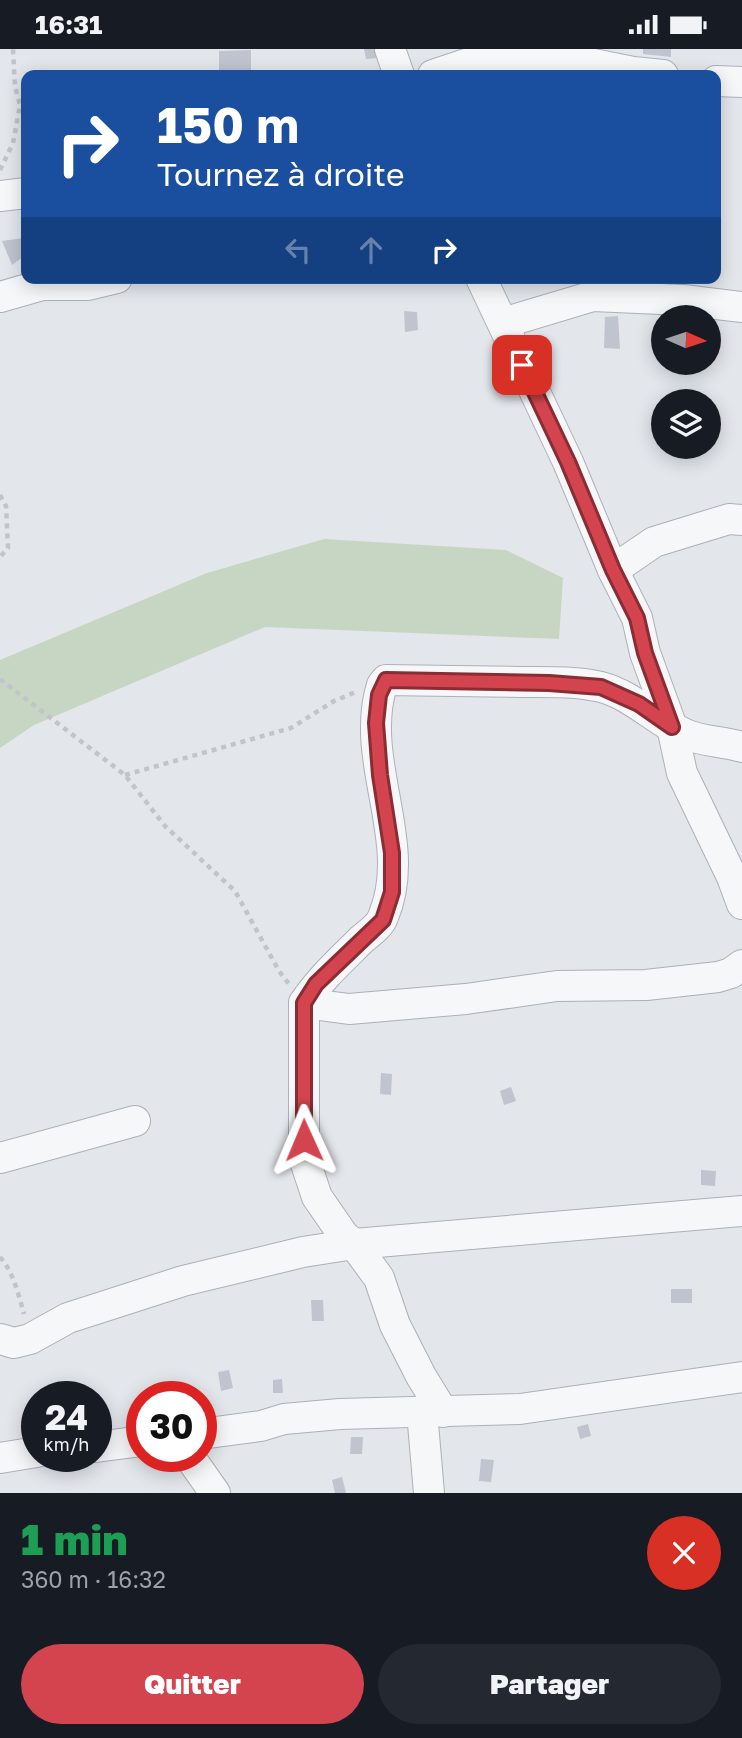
<!DOCTYPE html>
<html lang="fr">
<meta charset="utf-8">
<style>
body{margin:0;font-family:"Golos Text",sans-serif;background:#242831;color:#f1f3f6;height:100vh;display:flex;flex-direction:column;font-size:26px;white-space:nowrap}
*{box-sizing:border-box;margin:0}
p{font-size:23px;color:#9ea1a6}
.icon{flex:none;width:38px;height:38px;fill:none;stroke:currentColor;stroke-width:2;stroke-linecap:round;stroke-linejoin:round}
.map{position:relative;height:1444px;overflow:hidden}
.sheet{display:flex;flex-direction:column;background:#171b24;flex:1}
.sheet>*{flex:none}
.guide{position:absolute;left:21px;top:21px;width:700px;height:214px;border-radius:14px;box-shadow:0 4px 18px #0003;background:#1a4fa0;color:#fff;overflow:hidden}
.needle{width:46px;rotate:93deg}
.fabs{position:absolute;left:651px;top:256px;display:grid;gap:14px}
.fabs a{display:grid;place-items:center;width:70px;height:70px;border-radius:50%;background:#171b24;box-shadow:0 4px 18px #0003;font-size:35px}
.speed{position:absolute;left:21px;top:1332px;display:flex;gap:14px;font-size:35px;font-weight:700;text-align:center}
.speed>*{display:grid;place-content:center;width:91px;height:91px;border-radius:50%;background:#171b24;box-shadow:0 4px 18px #0003;line-height:1}
.speed small{font-size:18px;font-weight:400}
.speed .limit{border:10px solid #d22;background:#fff;color:#111}
.pin{position:absolute;display:grid;place-items:center;width:60px;height:60px;color:#fff;margin:-30px;border-radius:14px;box-shadow:0 4px 10px #0006}
.me{position:absolute;width:77px;margin:-38px;rotate:359deg;stroke-linejoin:round;filter:drop-shadow(0 0 5px #0008)}
.turn{display:flex;align-items:center;gap:24px;height:147px;padding:0 21px;font-size:32px}
.turn .icon{width:91px;height:91px;stroke-width:2.5}
.turn b{display:block;font-size:49px;line-height:60px}
.lanes{display:flex;align-items:center;height:66px;padding:0 21px;background:#0003;justify-content:center;gap:35px;direction:ltr}
.lanes .off{opacity:.35}
.round{display:grid;place-items:center;flex:none;width:74px;height:74px;border-radius:37px;background:#242831}
.head{display:flex;align-items:center;justify-content:space-between;height:119px;padding:0 21px}
h1{font-size:42px;font-weight:800;line-height:52px;color:#1e9e55}
.primary-button{display:flex;gap:14px;margin-top:auto;padding:14px 21px}
.primary-button a{flex:1;height:80px;border-radius:42px;background:#d4444f;color:#fff;font-size:28px;font-weight:800;line-height:80px;text-align:center}
.primary-button a+a{background:#242831;color:#f1f3f6}
.status{display:flex;justify-content:space-between;align-items:center;height:49px;padding:0 35px;background:#171b24;direction:ltr}
.status svg{height:19px;fill:currentColor}
.map>svg:first-child{display:block}
</style>
<div class="status"><b>16:31</b><svg viewBox="0 0 49 12"><path d="M0 12V9h3v3zM5 12V6h3v6zM10 12V3h3v9zM15 12V0h3v12zM26 1h20v11H26zM47 4h2v5h-2z"/></svg></div>
<div class="map">
<svg width="742" height="1444" viewBox="0 0 742 1444">
<rect width="100%" height="100%" fill="#e3e6eb"/>
<polygon fill="#c7d6c3" points="324,490 506,501 563,529 559,590 265,578 34,676 0,699 0,611 207,524"/>
<g fill="#c0c4cf">
<polygon points="364,0 383,0 380,9 366,10"/>
<polygon points="643,0 671,0 671,8 643,5"/>
<polygon points="251,1 251,26 219,26 219,2"/>
<polygon points="716,83 720,83 718,104 716,104"/>
<polygon points="23,189 23,208 12,216 2,192"/>
<polygon points="404,262 417,263 418,281 405,283"/>
<polygon points="618,267 620,300 604,299 605,268"/>
<polygon points="381,1024 392,1025 391,1046 380,1045"/>
<polygon points="511,1038 516,1052 504,1056 500,1042"/>
<polygon points="701,1121 716,1122 715,1137 701,1136"/>
<rect x="671" y="1240" width="21" height="14"/>
<polygon points="311,1251 323,1251 324,1272 312,1272"/>
<polygon points="229,1321 233,1339 221,1342 218,1323"/>
<polygon points="282,1330 283,1344 273,1344 273,1331"/>
<polygon points="588,1375 591,1387 580,1390 577,1378"/>
<polygon points="351,1388 363,1388 362,1405 350,1405"/>
<polygon points="481,1410 494,1411 491,1433 479,1432"/>
<polygon points="342,1428 346,1444 335,1444 332,1431"/>
</g>
<g fill="none" stroke-linecap="round" stroke-linejoin="round">
<defs>
<g id="minor">
<polyline points="390,0 399,26"/>
<polyline points="433,26 481,10 574,11 633,23 663,26"/>
<polyline points="716,32 742,33"/>
<polyline points="0,147 26,144"/>
<polyline points="481,229 568,413 613,521 637,569 645,604 672,678 682,724 732,828 742,855"/>
<polyline points="0,248 42,236 88,236 117,229"/>
<polyline points="503,274 593,247 683,251 742,258"/>
<polyline points="613,521 654,493 729,470 742,471"/>
<polyline points="304,954 349,960 466,950 557,937 646,936 718,928 731,924 742,916"/>
<polyline points="0,1109 135,1072"/>
<polyline points="0,1290 14,1294 30,1290 68,1269 183,1232 303,1203 354,1195 742,1162"/>
<polyline points="422,1363 429,1444"/>
<path d="M443 1363 421 1327 395 1276 379 1229 354 1195 344 1187 317 1148 304 1109V954C320 930 341 911 361 891 368 885 380 877 383 868 415 794 358 712 382 636L386 631C431 632 475 632 520 633 545 633 577 632 601 638 632 646 656 672 685 685 703 693 723 692 742 698"/>
<polyline points="201,1385 261,1377 284,1370 340,1365 520,1360 742,1328"/>
<polyline points="96,1398 142,1392"/>
<polyline points="189,1407 215,1444"/>
<polyline points="0,1409 37,1403"/>
</g>
</defs>
<use href="#minor" stroke="#acb0b9" stroke-width="32"/>
<g stroke="#c1c4ca" stroke-width="4.5" stroke-dasharray="5 5" stroke-linecap="butt">
<polyline points="0,121 13,94 20,56 15,38 13,0"/>
<polyline points="0,446 6,457 8,499 0,508"/>
<polyline points="0,630 125,726 165,777 235,842 279,922 289,935"/>
<polyline points="125,726 291,679 334,652 356,643"/>
<path d="M0 1208C13 1222 19 1247 24 1265"/>
</g>
<use href="#minor" stroke="#f6f7f9" stroke-width="30"/>
</g>
<g fill="none" stroke-linecap="round" stroke-linejoin="round">
<defs>
<polyline id="route" points="304,1091 304,954 316,935 383,871 392,843 392,804 380,726 376,674 379,646 386,631 549,634 601,638 639,655 672,678 645,604 637,569 613,521 568,413 522,316"/>
</defs>
<use href="#route" stroke="#8a2c33" stroke-width="18"/>
<use href="#route" stroke="#d4444f" stroke-width="12"/>
</g>
</svg>
<div class="fabs">
<a><svg class="needle" viewBox="-14 -14 28 28"><path d="M0-13l5 13h-10z" fill="#e53935"/><path d="M0 13l5-13h-10z" fill="#9ea1a6"/></svg></a>
<a><svg class="icon" aria-label="layers" viewBox="0 0 24 24"><path d="M12 4l9 5-9 5-9-5zM3 14l9 5 9-5"/></svg></a>
</div>
<div class="speed"><div>24<small>km/h</small></div><div class="limit">30</div></div>
<div class="pin" style="left:522px;top:316px;background:#d93025"><svg class="icon" aria-label="arrive" viewBox="0 0 24 24"><path d="M6 21V4h12l-3 4 3 4H6"/></svg></div>
<svg class="me" style="left:304px;top:1091px" viewBox="-20 -20 40 40"><path d="M0-17L14 15 0 8-14 15z" fill="#d4444f" stroke="#fff" stroke-width="4"/></svg>
<div class="guide">
<div class="turn"><svg class="icon" aria-label="right" viewBox="0 0 24 24"><path d="M7 20v-9h11M14 6l5 5-5 5"/></svg><div><b>150 m</b>Tournez à droite</div></div>
<div class="lanes"><svg class="icon off" aria-label="left" viewBox="0 0 24 24"><path d="M17 20v-9H6M10 6l-5 5 5 5"/></svg><svg class="icon off" aria-label="ahead" viewBox="0 0 24 24"><path d="M12 20V5M6 11l6-6 6 6"/></svg><svg class="icon" aria-label="right" viewBox="0 0 24 24"><path d="M7 20v-9h11M14 6l5 5-5 5"/></svg></div>
</div>
</div>
<section class="sheet">
<div class="head"><div><h1>1 min</h1><p>360 m · 16:32</p></div><a class="round" style="background:#d93025;color:#fff"><svg class="icon" aria-label="close" viewBox="0 0 24 24"><path d="M6 6l12 12M18 6L6 18"/></svg></a></div>
<div class="primary-button"><a>Quitter</a><a>Partager</a></div>
</section>
